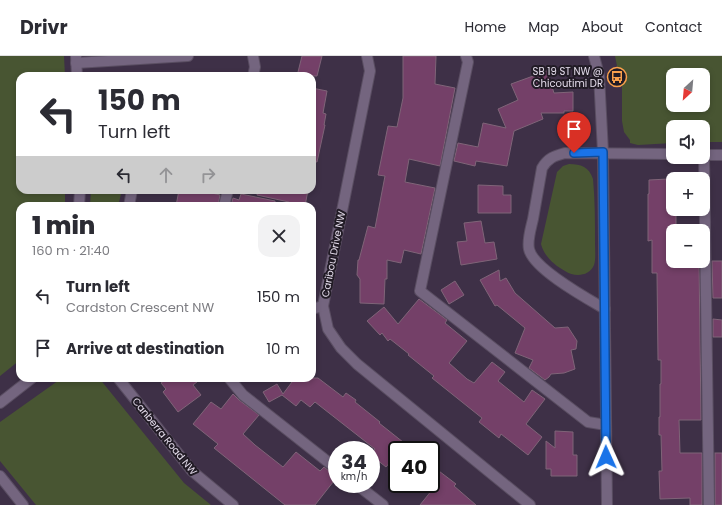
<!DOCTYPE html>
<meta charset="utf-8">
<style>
body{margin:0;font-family:Poppins,sans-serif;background:#f2f2f3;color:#2b2b33;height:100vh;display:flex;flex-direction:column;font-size:15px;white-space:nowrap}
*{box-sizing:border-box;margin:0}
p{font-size:13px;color:#7c7c81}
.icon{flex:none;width:22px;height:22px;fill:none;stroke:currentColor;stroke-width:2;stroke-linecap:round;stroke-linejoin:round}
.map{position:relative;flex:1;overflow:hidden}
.drawer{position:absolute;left:16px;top:146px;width:300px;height:180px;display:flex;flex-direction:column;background:#fff;border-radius:12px;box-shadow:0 2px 6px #0003}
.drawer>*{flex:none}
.banner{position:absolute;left:16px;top:16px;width:300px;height:122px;border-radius:12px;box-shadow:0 2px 6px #0003;background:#fff;color:#2b2b33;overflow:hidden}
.needle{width:26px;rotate:206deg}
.buttons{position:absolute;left:666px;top:12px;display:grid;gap:8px}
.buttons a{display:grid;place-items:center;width:44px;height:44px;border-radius:8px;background:#fff;box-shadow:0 2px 6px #0003;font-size:20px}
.speed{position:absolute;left:328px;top:385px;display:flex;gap:8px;font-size:20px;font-weight:700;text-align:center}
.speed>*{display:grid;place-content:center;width:52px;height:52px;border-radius:50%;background:#fff;box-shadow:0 2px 6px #0003;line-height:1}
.speed small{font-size:10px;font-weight:400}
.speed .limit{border:2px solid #111;border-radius:6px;background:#fff;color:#111}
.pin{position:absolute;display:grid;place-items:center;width:34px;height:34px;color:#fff;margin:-41px -17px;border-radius:50% 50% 50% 0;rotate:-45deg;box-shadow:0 0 4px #0007}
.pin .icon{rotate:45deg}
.me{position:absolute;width:44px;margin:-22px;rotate:359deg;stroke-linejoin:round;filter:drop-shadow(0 0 3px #0008)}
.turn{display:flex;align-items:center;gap:14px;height:84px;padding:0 16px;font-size:18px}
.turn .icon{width:52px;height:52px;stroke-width:2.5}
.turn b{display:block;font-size:28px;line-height:34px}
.lanes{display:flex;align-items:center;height:38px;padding:0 16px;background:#0003;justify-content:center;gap:20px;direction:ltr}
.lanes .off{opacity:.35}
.round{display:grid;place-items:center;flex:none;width:42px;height:42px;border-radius:12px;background:#f2f2f3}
.headline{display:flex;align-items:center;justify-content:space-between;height:68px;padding:0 16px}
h1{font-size:24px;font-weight:800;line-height:30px}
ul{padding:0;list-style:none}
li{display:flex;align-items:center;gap:12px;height:52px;padding:0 16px}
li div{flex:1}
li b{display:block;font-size:15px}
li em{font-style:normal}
header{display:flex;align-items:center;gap:24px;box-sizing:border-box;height:56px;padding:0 20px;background:#fff;border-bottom:1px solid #e1e1e2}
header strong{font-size:19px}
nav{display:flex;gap:22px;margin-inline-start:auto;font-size:14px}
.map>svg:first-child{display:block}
</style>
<header>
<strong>Drivr</strong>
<nav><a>Home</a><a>Map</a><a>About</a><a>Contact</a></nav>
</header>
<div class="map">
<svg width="722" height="449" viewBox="0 0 722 449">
<rect width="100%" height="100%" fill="#3e3047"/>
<g fill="#485532" fill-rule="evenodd">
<polygon points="0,0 64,0 65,20 20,20 20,134 65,134 65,150 20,150 20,304 0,320"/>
<path d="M615 0H722V86H703V71H673V87L638 89 630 87V84L624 76 622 65V16L618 15ZM673 19H703V49H673Z"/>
<path d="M569 108C581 108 589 111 593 123 595 144 595 166 595 187 595 194 596 203 594 209 589 221 574 221 565 215 554 209 544 200 541 188L557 116 563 110Z"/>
<polygon points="91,134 122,134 118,150 90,150"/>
<polygon points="62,322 99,322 184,427 211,449 36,449 0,405 0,366"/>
</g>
<g fill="#744068" stroke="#7f6478">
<polygon points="302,0 322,0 317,20 297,20"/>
<polygon points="403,0 436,0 435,28 455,32 440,110 409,103 405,126 435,132 421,198 404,194 401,207 387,204 387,223 385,223 384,248 360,247 360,223 357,219 358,204 359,204 368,170 375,172 385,120 378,119 388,70 397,71 403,42"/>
<polygon points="547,15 554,37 573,36 573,55 564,55 564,57 541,57 543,63 514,75 507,110 476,105 475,110 454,105 458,87 478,91 483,67 506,72 498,53 518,44 511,28"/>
<polygon points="312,32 327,35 323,57 326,58 324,69 325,69 317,106 312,105"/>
<polygon points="668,123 669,153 676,153 676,175 673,175 673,205 699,205 701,364 679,364 680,397 702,397 702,449 690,449 690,442 660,443 659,415 662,415 661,379 659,379 659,361 660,361 660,328 661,328 661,304 658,304 657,217 652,217 652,184 648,185 648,138 649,138 649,124"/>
<polygon points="478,129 503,130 503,139 511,139 511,157 478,157"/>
<polygon points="179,134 208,134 208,136 220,139 218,150 176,150"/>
<polygon points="258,134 308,134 305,150 288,150 289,146 257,139"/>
<polygon points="241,138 275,145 275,150 231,150 233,142 239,144"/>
<polygon points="481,165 485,187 494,186 497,203 461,209 457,186 467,185 464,167"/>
<polygon points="712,205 722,205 722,242 713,242"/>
<polygon points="499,214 500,225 506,222 515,237 555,272 568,271 577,285 576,293 571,294 575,313 564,317 551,318 549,321 545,324 529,312 533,304 515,297 525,272 497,249 495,250 480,224"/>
<polygon points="455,225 464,239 449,248 441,234"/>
<polygon points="419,243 447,264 445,267 467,285 449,307 467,323 474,327 492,306 505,316 498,325 524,346 532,334 545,343 526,368 542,381 528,399 501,378 499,382 479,366 482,362 432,322 434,320 408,299 409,298 390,283 388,285 382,277 380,279 367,265 384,251 398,268"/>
<polygon points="713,263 722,264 722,281 713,281"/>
<polygon points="168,322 202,322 193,329 201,339 178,356 163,336 166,333 161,327"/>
<polygon points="295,322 318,322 343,341 346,337 356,344 355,346 380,366 379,367 413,394 397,394 397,398 386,411 371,399 375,393 315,346 310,351 301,344 296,350 282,339 269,346 263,336 277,328 283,338"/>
<polygon points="233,338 239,344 259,359 243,378 255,389 283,411 296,396 320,415 324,411 337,421 315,449 285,449 214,392 218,388 193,368 211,346 221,353"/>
<polygon points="555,375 573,376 573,399 577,399 577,420 551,420 551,413 546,413 546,385 555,392"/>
<rect x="715" y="397" width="7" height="52"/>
<polygon points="431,409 456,428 454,430 476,449 420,449 432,434"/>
</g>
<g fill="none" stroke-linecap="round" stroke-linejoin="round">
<defs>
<g id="minor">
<polyline points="76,0 77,20"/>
<polyline points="253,0 255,11 253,20"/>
<polyline points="367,0 370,15 323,250 328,273 341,292 357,308 530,449"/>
<polyline points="466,0 468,6 420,235 588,366 606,369"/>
<polyline points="594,0 599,19 603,96 607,449"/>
<polyline points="76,7 188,0"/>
<polyline points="703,99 722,99"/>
<polyline points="704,99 709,449"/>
<polyline points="79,150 80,134"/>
<polyline points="129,150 132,134"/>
<polyline points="224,150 228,134"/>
<polyline points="312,253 323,250"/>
<path d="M605 253C588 243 533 213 529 193 527 184 531 172 533 163 536 146 539 129 542 112 548 102 554 100 565 97L673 98"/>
<polyline points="118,322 192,415 233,449"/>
<polyline points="229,322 243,339 337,413"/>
<polyline points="0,347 32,322"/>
<polyline points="0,420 23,449"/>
<polyline points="356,428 383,449"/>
</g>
</defs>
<use href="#minor" stroke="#5a4e62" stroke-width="12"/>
<use href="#minor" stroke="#74657f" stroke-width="10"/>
</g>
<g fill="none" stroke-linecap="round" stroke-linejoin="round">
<defs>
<polyline id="route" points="574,97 603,96 606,401"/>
</defs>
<use href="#route" stroke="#114b97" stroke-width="10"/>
<use href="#route" stroke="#1a73e8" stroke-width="7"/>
</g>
<defs>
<symbol id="bus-ring" viewBox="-11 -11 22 22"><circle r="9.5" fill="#211b25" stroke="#f9a04c" stroke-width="1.5"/><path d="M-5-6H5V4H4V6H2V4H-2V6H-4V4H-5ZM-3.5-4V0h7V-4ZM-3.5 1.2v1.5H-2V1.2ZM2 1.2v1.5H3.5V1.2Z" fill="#f9a04c"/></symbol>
</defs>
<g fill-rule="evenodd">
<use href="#bus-ring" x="606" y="10" width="22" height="22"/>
</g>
<g text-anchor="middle" stroke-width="4" stroke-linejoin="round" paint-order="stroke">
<g font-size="10" fill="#e4dceb" stroke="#211b25" text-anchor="end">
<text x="603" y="19">SB 19 ST NW @<tspan x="603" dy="12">Chicoutimi DR</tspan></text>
</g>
<g font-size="10" fill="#e4dceb" stroke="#211b25">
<text transform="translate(333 198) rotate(-79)" y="4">Caribou Drive NW</text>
<text transform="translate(165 380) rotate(51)" y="4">Canberra Road NW</text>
</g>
</g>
</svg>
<div class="buttons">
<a><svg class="needle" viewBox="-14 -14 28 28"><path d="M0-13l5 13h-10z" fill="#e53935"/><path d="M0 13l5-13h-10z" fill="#7c7c81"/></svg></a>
<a><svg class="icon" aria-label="sound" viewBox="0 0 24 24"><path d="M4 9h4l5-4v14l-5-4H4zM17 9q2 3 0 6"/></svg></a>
<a>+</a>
<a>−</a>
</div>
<div class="speed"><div>34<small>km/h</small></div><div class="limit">40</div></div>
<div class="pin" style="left:574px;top:97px;background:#d93025"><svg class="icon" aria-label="arrive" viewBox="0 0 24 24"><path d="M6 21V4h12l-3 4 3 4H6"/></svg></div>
<svg class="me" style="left:606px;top:401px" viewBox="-20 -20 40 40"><path d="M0-17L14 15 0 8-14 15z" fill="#1a73e8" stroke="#fff" stroke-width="4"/></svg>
<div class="banner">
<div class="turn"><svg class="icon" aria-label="left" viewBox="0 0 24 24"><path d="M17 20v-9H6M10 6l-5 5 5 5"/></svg><div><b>150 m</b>Turn left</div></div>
<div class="lanes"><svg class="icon" aria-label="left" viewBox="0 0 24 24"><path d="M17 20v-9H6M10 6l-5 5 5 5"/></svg><svg class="icon off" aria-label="ahead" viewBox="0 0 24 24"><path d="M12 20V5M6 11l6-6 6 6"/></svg><svg class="icon off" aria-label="right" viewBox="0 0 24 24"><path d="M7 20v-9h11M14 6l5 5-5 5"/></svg></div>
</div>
<section class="drawer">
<div class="headline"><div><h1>1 min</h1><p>160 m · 21:40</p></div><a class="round"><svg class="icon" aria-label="close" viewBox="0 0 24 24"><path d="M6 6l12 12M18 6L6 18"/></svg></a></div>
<ul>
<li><svg class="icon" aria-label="left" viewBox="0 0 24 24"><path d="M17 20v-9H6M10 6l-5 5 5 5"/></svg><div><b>Turn left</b><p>Cardston Crescent NW</p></div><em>150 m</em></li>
<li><svg class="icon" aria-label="arrive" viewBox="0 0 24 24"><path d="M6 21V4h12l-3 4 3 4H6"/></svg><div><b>Arrive at destination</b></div><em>10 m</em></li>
</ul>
</section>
</div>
